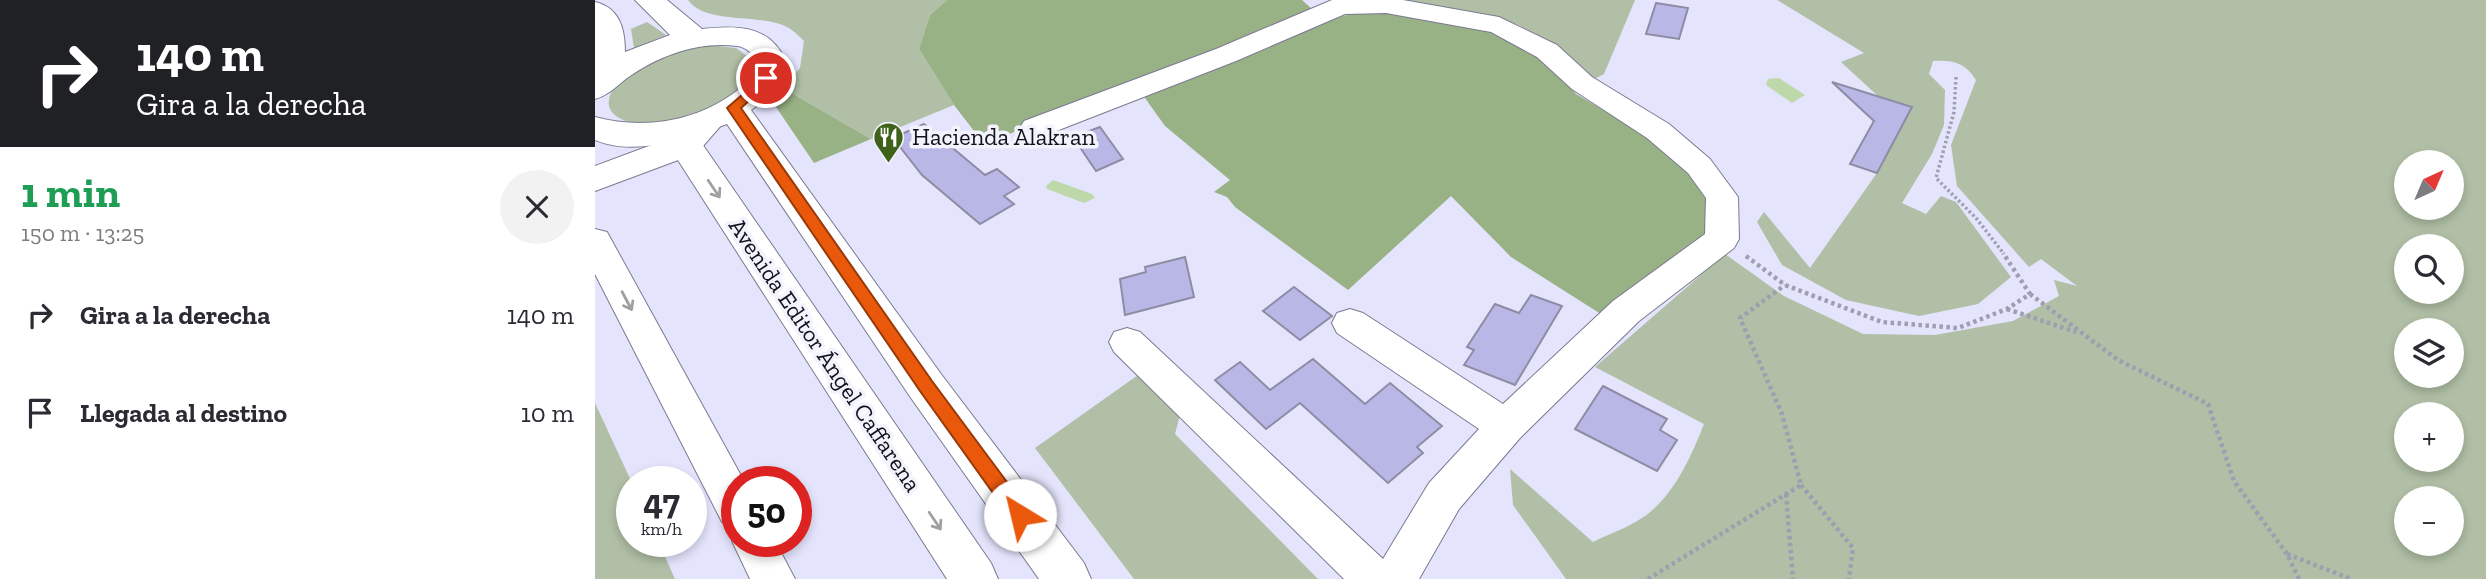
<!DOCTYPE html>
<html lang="es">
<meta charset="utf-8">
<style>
body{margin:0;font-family:"Zilla Slab",serif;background:#f2f2f3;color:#2b2b33;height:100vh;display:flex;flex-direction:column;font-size:26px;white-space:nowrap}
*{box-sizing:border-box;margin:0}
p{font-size:23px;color:#7c7c81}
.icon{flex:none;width:38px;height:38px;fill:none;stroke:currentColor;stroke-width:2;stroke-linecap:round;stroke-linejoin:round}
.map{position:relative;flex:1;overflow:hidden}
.drawer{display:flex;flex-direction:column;background:#fff;width:595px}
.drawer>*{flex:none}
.hud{background:#202124;color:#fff;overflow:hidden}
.needle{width:46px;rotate:44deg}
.tools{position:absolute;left:1799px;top:150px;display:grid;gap:14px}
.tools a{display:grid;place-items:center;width:70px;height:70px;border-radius:50%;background:#fff;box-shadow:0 4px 10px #0003;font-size:35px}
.speed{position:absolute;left:21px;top:466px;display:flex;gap:14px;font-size:35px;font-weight:700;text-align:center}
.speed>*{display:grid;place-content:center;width:91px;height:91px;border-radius:50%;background:#fff;box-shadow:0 4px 10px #0003;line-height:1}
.speed small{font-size:18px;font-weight:400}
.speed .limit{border:10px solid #d22;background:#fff;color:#111}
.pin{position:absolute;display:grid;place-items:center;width:60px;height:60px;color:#fff;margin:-30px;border:4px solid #fff;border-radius:50%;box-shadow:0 2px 7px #0007}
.me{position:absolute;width:77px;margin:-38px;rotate:324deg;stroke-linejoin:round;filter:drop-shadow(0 0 5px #0008)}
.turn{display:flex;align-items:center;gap:24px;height:147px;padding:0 21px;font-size:32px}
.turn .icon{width:91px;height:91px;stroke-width:2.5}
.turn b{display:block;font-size:49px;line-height:60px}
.round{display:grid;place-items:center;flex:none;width:74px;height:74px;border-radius:37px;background:#f2f2f3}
.overview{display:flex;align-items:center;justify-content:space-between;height:119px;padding:0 21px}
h1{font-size:42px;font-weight:800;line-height:52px;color:#1e9e55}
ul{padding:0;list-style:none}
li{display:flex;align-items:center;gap:21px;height:98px;padding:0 21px}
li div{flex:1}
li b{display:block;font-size:26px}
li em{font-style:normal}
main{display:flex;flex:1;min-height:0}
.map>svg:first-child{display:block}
</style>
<main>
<section class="drawer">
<div class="hud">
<div class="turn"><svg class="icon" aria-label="right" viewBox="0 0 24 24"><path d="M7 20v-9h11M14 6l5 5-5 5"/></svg><div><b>140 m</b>Gira a la derecha</div></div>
</div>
<div class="overview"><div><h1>1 min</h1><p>150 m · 13:25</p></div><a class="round"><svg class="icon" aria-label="close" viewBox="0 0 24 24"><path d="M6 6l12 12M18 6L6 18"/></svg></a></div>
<ul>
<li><svg class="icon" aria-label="right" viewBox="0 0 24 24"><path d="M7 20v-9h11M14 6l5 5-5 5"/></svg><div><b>Gira a la derecha</b></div><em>140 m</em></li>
<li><svg class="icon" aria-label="arrive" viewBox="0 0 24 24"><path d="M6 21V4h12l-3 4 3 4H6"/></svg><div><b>Llegada al destino</b></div><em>10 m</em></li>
</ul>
</section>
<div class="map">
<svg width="1891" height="579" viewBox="0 0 1891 579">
<rect width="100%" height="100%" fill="#e4e4fd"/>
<g fill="#b0bfa5" fill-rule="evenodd">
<path d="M93 0H352L335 15 324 49 359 105 276 139 188 88 205 68 209 41C204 36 198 30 192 27 165 13 111 25 93 0Z"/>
<polygon points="807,0 1040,0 1009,74 996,81 962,49 924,25"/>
<path d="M1182 0H1891V579H971L918 505 915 469 998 542C1014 534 1032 528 1047 518 1078 498 1096 457 1109 424L1000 367 1130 254 1189 296 1268 334 1340 335 1418 321 1464 296 1459 280 1482 286 1446 259 1434 267 1362 186 1356 145 1381 80C1370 63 1359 60 1338 61L1334 74 1350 90 1349 125 1337 154 1307 203 1331 214 1346 196 1361 202 1416 277 1383 304 1324 316 1251 300 1187 265 1162 222 1169 212 1215 268 1282 173 1317 107 1284 97 1246 62 1269 53ZM1811 163H1857V208H1811ZM1811 247H1857V292H1811ZM1811 331H1857V376H1811ZM1811 415H1857V460H1811ZM1811 499H1857V544H1811Z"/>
<polygon points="52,22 71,35 39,48 36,29"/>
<path d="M114 45 141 48 156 59C161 104 61 133 28 120 19 116 12 109 14 100 20 66 86 50 114 45Z"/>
<polygon points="546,373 586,411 580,434 723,579 539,579 440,448"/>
<polygon points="0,403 37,483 37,541 63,541 80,579 0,579"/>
</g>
<g fill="#98b185">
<polygon points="352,0 707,0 717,9 665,35 389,144 359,105 324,49 335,15"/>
<polygon points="765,12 810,14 900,30 949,56 981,94 1084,155 1113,185 1117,220 1104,247 1009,316 916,257 856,196 753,290 640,207 632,197 619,192 635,180 570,126 545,91 731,20"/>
<polygon points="188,88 276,139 219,163 181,107"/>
</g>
<g fill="#bed8aa">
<polygon points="1184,78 1210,95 1197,103 1171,85 1173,79"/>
<polygon points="458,180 497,194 500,198 489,203 452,189 451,186"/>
</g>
<g fill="#b8b7e6" stroke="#8d8ca4" stroke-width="2">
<polygon points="1061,3 1093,8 1084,39 1051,34"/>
<polygon points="1237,82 1317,107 1282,173 1255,164 1279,121"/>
<polygon points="329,124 390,175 402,169 424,187 409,196 419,204 385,224 327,175 298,138"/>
<polygon points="505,127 528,159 501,171 478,137"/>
<polygon points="590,257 599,297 530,315 525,279 551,272 550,267"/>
<polygon points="699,287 737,316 705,340 668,311"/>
<polygon points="936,295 967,306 920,385 869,365 879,350 872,347 900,304 924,313"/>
<polygon points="718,359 770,404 795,383 847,426 822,447 828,453 793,483 705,403 671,429 620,380 645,362 675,390"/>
<polygon points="1008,386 1072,419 1065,430 1082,440 1062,471 980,429"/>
</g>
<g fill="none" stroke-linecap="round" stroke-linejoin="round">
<defs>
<g id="minor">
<polygon points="737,0 808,0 904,17 962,45 997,77 1074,124 1115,159 1143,197 1144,239 1139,248 1044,321 925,438 864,509 824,579 749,579 519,352 514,342 519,332 532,328 545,332 788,559 834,483 884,429 742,333 737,323 742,313 755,309 768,313 908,404 1018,301 1110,234 1111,198 1093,173 1052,138 977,89 942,57 896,32 791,13 750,14 641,61 451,135 440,138 429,135 425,128 429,121 621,49"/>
<polygon points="0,229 12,232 149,481 142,481 142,527 127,522 0,274"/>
<polygon points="142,530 142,541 180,541 200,579 155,579 137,541"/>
</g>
<polygon id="tertiary" points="112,111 124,114 129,122 102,153 0,191 0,166 78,137 100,114"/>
<path id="secondary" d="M40 0H72L107 29C142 25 176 25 191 62 185 83 175 98 156 110L346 374 489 563 496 579H444L316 398 132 124 101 135 396 563 403 579H352L72 143C48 147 24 150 0 140V117C48 130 102 122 143 90 151 84 159 74 159 63 160 54 151 47 142 46 105 41 65 55 35 76 23 84 15 95 0 99V2C25 8 30 29 30 52L75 35Z"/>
</defs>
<use href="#minor" stroke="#7b7a91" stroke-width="2"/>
<use href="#tertiary" stroke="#7b7a91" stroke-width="2"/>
<use href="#secondary" stroke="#7b7a91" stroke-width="2"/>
<polyline stroke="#9e9eb1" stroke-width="3.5" stroke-dasharray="2.5 2.5" stroke-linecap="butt" points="1361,77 1359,112 1341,178 1381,218 1409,254"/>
<g stroke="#9e9eb1" stroke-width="4.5" stroke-dasharray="3.5 3.5" stroke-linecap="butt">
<polyline points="1151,256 1190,285 1287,322 1363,328 1412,309 1435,294 1408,253"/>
<polyline points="1435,294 1523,360 1613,404 1639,481 1692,554"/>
<polyline points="1412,309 1481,332"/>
<polyline points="1206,485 1258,548 1254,579"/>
<polyline points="1191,494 1198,579"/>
<polyline points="1053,579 1206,485 1187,414 1145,318 1190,285"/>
<polyline points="1704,579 1692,554 1756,579"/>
</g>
<use href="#minor" fill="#fff" fill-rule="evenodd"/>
<use href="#tertiary" fill="#fff" fill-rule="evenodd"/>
<use href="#secondary" fill="#fff" fill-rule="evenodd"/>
</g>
<defs><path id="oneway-shaft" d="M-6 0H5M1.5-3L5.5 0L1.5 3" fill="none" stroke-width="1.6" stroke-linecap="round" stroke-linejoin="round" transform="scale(1.75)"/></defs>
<g stroke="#a0a0a3">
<use href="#oneway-shaft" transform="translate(119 189) rotate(56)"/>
<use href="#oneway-shaft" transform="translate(32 301) rotate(62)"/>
<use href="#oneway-shaft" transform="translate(340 521) rotate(56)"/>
</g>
<polygon fill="#ea580c" stroke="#983908" stroke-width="2" points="171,74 178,78 176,81 146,108 337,381 432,509 434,515 432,521 425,523 418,521 325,391 132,108"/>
<defs>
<symbol id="restaurant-pin" viewBox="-11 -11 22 30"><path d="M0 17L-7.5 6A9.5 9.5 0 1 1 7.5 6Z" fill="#3f621a" stroke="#f3f3fd"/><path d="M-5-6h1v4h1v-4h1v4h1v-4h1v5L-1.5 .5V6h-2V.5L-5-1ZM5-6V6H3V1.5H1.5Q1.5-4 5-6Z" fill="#fff"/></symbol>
</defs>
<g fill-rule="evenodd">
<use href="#restaurant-pin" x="276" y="120" width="35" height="47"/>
</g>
<g text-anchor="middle" stroke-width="7" stroke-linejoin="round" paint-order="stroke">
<g font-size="24" fill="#111119" stroke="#f3f3fd" text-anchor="start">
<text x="317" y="145">Hacienda Alakran</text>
</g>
<g font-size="24" fill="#111119" stroke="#f3f3fd">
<text transform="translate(230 355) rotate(56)" y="8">Avenida Editor Ángel Caffarena</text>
</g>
</g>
</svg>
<div class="tools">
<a><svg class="needle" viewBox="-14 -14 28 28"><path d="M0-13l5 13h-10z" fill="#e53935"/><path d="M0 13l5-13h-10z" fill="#7c7c81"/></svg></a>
<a><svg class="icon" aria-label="search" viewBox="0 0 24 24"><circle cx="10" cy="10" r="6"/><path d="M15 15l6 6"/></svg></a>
<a><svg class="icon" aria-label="layers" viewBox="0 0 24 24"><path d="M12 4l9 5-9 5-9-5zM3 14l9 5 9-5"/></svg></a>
<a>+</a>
<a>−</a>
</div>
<div class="speed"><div>47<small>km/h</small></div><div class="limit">50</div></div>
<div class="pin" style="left:171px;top:78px;background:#d93025"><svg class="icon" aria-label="arrive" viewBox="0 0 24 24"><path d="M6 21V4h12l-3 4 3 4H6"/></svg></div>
<svg class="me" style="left:425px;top:515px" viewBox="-20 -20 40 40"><circle r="19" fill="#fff"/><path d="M0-13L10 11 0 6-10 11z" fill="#ea580c"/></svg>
</div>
</main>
